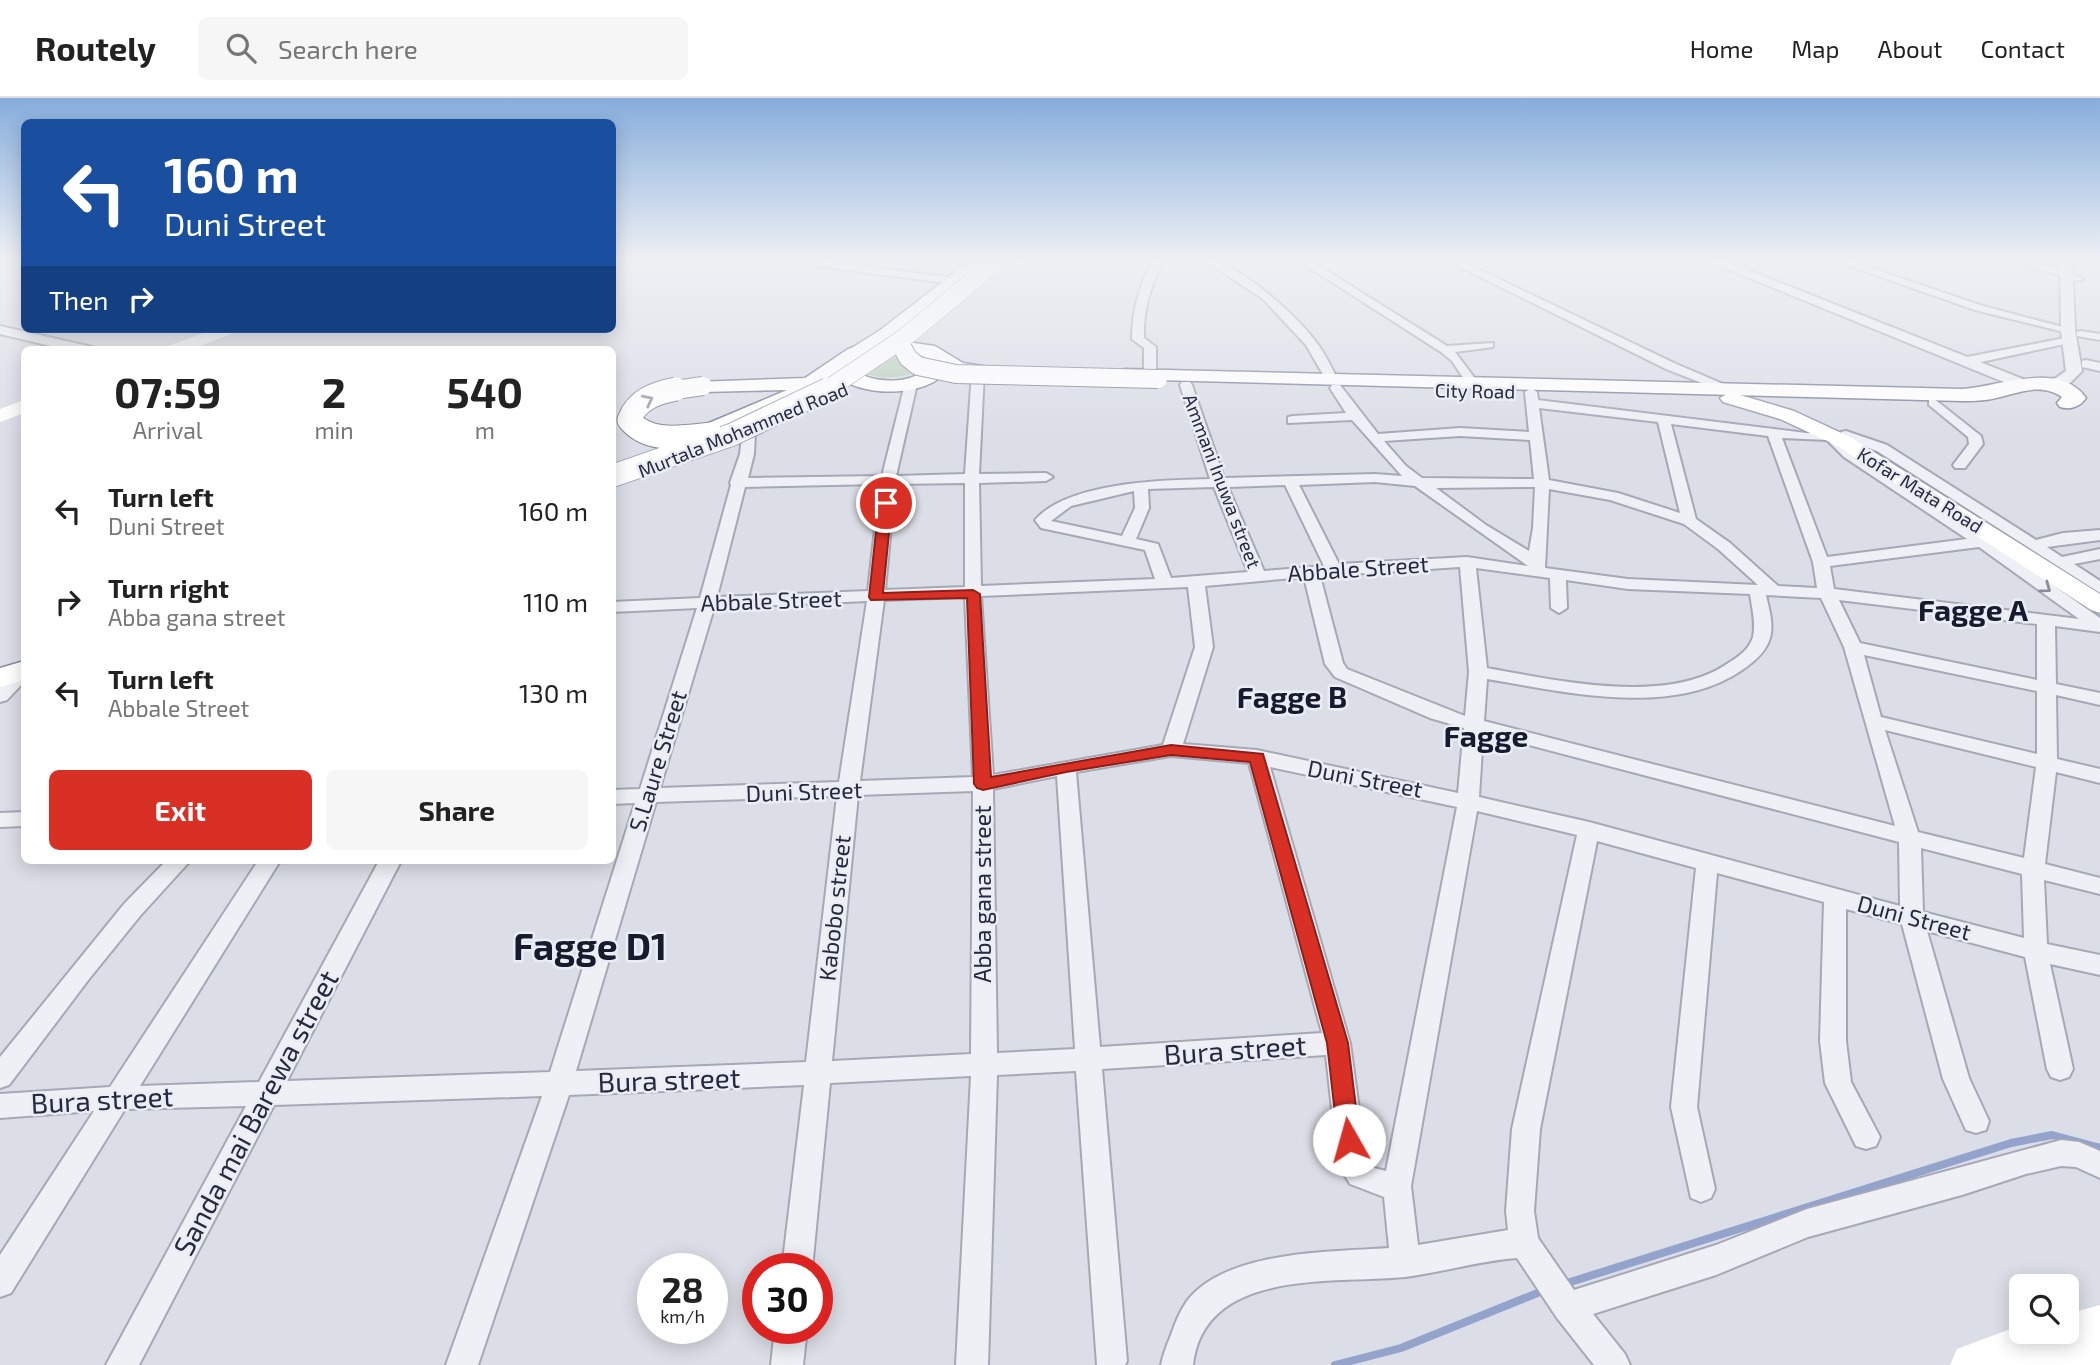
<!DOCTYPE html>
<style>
body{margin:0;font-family:"Exo 2",sans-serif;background:#f6f6f6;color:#222;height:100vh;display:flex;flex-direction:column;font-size:26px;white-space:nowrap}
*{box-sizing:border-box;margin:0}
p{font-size:23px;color:#767676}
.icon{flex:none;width:38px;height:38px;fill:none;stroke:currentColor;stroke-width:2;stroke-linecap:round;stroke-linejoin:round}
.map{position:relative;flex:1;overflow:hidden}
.details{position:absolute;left:21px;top:248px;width:595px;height:518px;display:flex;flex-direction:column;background:#fff;border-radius:10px;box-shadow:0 4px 18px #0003}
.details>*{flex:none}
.hud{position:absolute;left:21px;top:21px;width:595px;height:214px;border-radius:10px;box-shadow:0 4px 18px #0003;background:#1a4fa0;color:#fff;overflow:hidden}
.fabs{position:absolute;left:2009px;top:1176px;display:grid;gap:14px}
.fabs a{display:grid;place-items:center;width:70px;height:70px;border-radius:10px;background:#fff;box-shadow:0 4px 18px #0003;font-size:35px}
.speed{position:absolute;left:637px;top:1155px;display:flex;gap:14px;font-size:35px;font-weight:700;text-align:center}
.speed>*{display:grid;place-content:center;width:91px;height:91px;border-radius:50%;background:#fff;box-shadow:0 4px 18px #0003;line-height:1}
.speed small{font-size:18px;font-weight:400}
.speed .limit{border:10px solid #d22;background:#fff;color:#111}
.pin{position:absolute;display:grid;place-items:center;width:60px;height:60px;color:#fff;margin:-30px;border:4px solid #fff;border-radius:50%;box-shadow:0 2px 7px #0007}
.me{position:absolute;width:77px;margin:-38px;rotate:353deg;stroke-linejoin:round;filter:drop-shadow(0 0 5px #0008)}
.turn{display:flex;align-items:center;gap:24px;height:147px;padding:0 28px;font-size:32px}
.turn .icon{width:91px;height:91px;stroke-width:2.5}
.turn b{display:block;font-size:49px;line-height:60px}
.then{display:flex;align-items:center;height:66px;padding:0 28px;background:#0003;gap:14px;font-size:26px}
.eta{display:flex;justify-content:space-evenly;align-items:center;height:119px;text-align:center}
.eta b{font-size:42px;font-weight:700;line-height:49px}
.primary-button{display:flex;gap:14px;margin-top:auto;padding:14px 28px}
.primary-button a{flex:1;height:80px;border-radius:10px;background:#d93025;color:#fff;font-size:28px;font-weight:700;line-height:80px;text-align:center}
.primary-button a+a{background:#f6f6f6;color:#222}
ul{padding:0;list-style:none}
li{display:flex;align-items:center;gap:21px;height:91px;padding:0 28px}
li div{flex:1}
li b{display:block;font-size:26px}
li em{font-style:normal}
header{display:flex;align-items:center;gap:42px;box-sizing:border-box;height:98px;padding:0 35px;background:#fff;border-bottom:2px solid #e0e0e0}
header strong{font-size:33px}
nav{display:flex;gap:38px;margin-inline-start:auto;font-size:24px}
.search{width:490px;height:63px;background:#f6f6f6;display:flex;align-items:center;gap:18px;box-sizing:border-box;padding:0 24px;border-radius:10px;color:#767676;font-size:26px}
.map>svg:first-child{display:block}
</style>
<header>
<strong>Routely</strong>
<div class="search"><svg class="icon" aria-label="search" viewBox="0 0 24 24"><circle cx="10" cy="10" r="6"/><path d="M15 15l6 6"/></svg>Search here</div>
<nav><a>Home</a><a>Map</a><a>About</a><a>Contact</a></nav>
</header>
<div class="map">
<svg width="2100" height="1267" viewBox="0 0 2100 1267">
<rect width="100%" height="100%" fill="#dcdee7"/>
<path fill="#bdd2bc" d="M898 253 920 273C901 281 882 282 863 275Z"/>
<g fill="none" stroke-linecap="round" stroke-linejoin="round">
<g stroke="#93a3cb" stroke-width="8">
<polyline points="1564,1186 2011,1045 2052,1037 2100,1050"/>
<polyline points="1335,1267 1401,1250 1545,1192"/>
</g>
<defs>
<g id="minor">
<polygon points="783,161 810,161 953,180 958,183 953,186 788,164"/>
<path d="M1203 161C1234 160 1298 219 1316 244 1325 255 1331 269 1338 282L1336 285H1328L1306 247 1263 201Z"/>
<polygon points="1296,161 1308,161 1447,248 1493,245 1493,249 1455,254 1479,286 1477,289 1469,289 1452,263 1441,254"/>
<polygon points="1444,161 1457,161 1674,265 1737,292 1735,295 1727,295 1666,271"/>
<polygon points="1830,161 1844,161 1983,208 2074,232 2068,235 1975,212"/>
<polygon points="2010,161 2025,161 2084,181 2075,183"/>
<path d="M1153 163 1162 165C1150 190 1143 212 1144 240L1156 249V278L1150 282 1144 278V250L1132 241C1132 212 1139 188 1153 163Z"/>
<polygon points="2081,233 2100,236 2100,242 2077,238 2077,234"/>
<polygon points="2070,239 2076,242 2074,244 1967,267 1961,263 1967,259"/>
<polygon points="2086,262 2100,265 2100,273 2082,269 2082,263"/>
<path d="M978 270 984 274 979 376 1046 375 1053 379 1046 383 979 385 981 488 1155 481 1145 452 1041 430 1035 422C1068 384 1163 382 1210 381L1180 287 1182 284H1190L1192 287 1224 380 1375 376 1402 378 1352 322 1288 325V319L1293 318 1346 315 1330 290 1332 287H1340L1378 336 1460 330 1529 334 1525 294 1531 290 1537 294 1538 302 1806 335H1836L1854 353 1987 441 2100 520V534L2055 528 2056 586 2100 595V607L2056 597 2057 661 2100 671V685L2056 674 2045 766 2100 780V796L2044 782 2047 846 2100 857V877L2050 866 2073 971 2069 979 2060 982 2051 979 2047 971 2025 859 1927 833 1969 980 1989 1023 1986 1032 1976 1035 1966 1032 1943 981 1902 826 1846 811V943L1851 984 1880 1039 1876 1048 1866 1051 1856 1048 1825 985 1820 943 1824 804 1717 775 1697 1009 1715 1091 1711 1100 1701 1104 1691 1100 1671 1009 1696 770 1597 743 1540 1031 1534 1113 1538 1140 1574 1192 1716 1147 1807 1111 2061 1042 2079 1044 2100 1053V1080L2076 1069 2061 1068 2026 1076 1962 1097 1808 1139 1716 1177 1593 1216 1625 1256 1630 1267H1594L1557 1220 1517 1160C1479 1163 1443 1174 1405 1179 1335 1186 1204 1169 1193 1267H1161C1163 1256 1167 1247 1171 1237 1175 1225 1180 1213 1187 1203 1226 1152 1332 1154 1389 1150L1384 1099 1350 1086 1338 1066 1326 957 1102 971 1127 1263 1125 1267H1097L1076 973 997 977 988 1267H956L971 978 830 985 812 1171H782L804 987 569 997 478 1267H446L542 998 274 1007 139 1267H106L246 1008 125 1011 11 1195 0 1199V1157L94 1013 0 1020V996L110 989 258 763H280L140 988 259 984 379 763H401L287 983 550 974 635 705 612 706V692L640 691 697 510 612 514V504L700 500 731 387 730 385 740 356 743 331H753L755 334 754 356 748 380 882 378 905 286 911 282 917 286 896 378 965 376 972 274ZM1539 310 1658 324 1680 415 1618 395 1549 382ZM1671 326 1768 338 1813 464 1817 490 1778 488 1730 445 1696 421ZM1460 338 1530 342 1534 381 1422 380 1406 368 1384 343ZM1782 340 1827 342 1844 359 1967 441 1827 459ZM1375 384 1415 388 1528 468 1467 459 1339 466 1299 387ZM965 385V489L885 492 895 386ZM880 386 868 493 717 499 745 389ZM1285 387 1324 468 1264 473 1228 389ZM1214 389 1248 474 1171 480 1158 446 1136 441 1149 410 1148 391ZM1535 389 1533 430 1529 453 1486 427 1436 390ZM1549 391 1610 402 1684 426 1718 451 1758 487 1628 481 1545 470ZM1134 393 1135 410 1122 438 1051 423 1071 408ZM1979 449 2079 521 1834 491 1830 468ZM1460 469 1469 574 1465 618 1347 571 1343 565 1320 478ZM1476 470 1550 480 1551 510 1559 515 1567 510 1566 482 1628 491 1750 496C1752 510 1756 525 1753 539 1749 552 1738 559 1727 566 1665 608 1556 582 1487 570ZM1304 479 1325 566 1335 579 1430 620 1464 630 1458 695 1257 652 1183 646 1213 549 1205 488ZM1188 489 1195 549 1163 647 993 677 981 498ZM1766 497 1821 500 1844 549 1895 728 1484 623 1487 581C1564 594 1673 620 1742 572 1754 564 1766 554 1770 540 1774 526 1769 511 1766 497ZM965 499 973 679 860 683 884 502ZM1839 502 2037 526V582L1860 545ZM867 503 839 684 660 690 714 510ZM1864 557 2037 593V656L1881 619ZM1885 632 2036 669 2024 760 1918 734ZM1483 635 1899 744 1900 808 1589 724 1479 699ZM1171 658 1249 665 1322 935 1100 949 1076 674ZM1270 669 1457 709 1386 1073 1374 1070 1366 1063 1350 945ZM1057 678 1075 951 997 955 993 691ZM973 693 971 956 832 963 858 697ZM837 698 806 964 576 973 656 704ZM1477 713 1577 737 1512 1031 1506 1113 1508 1132 1418 1147 1411 1088ZM1921 750 2022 776 2024 840 1923 814Z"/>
<polygon points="1933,300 1981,338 1983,346 1965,370 1955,370 1953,367 1969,346 1968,339 1929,307 1929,301"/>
<polygon points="1846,333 1887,347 2036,442 2063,435 2100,432 2100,442 2047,449 2062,459 2100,451 2100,461 2074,466 2100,483 2100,495 1877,353 1841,340 1841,334"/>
<polygon points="24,569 24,584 7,602 0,604 0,587 18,570"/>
<polygon points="24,714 24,728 0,729 0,715"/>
<polygon points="166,763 190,763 140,818 89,881 9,987 0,990 0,959 124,806"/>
<polygon points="775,1230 807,1230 803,1267 771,1267"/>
</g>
<g id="tertiary">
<polygon points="1703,161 1720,161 2028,283 2030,286 2028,289 2016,289"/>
<polygon points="2060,161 2072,161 2075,232 2082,273 2070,285 2043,291 2035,286 2037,283 2056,280 2066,273 2061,232"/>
<polygon points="0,228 92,249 94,252 68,252 0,236"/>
</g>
<g id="primary">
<polygon points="972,161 989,161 891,241 862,259 850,259 847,255 850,251 879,233"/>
<polygon points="1730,294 1794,313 1850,339 2100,496 2100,515 2091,512 1836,347 1780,321 1723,304 1720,300"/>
</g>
<g id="trunk">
<path d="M893 242 935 248 963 265 996 270 999 274 996 278 989 280 947 272C929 300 857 300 836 276L801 301 694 348H678L675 343 678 338 787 292 703 294 696 292 693 288 696 284 805 280 848 251 866 245ZM879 254 918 256 932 263C920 288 869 288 851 269L862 259Z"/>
<path d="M1125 271 1962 291C1998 289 2060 262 2086 300 2080 309 2070 312 2060 309L2057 305 2062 299C2037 282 2011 299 1985 302 1977 303 1970 303 1962 303L1118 281 1115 277 1118 273Z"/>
<polygon points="24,563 24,582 0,589 0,570"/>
</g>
</defs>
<use href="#minor" stroke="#a5a8b5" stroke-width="4"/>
<use href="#tertiary" stroke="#a5a8b5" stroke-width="4"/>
<use href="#primary" stroke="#9a9fb4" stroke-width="3"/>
<use href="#trunk" stroke="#82889f" stroke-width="3"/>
<use href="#minor" fill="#eff0f5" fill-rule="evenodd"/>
<use href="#tertiary" fill="#eff0f5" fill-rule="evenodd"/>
<g fill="#fff" fill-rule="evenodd">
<polygon points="215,231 238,231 236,234 190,252 166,252 168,248"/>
<polygon points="24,302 24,315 0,324 0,311"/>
<polygon points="2100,1207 2100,1267 1950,1267 1957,1251 2021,1227 2021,1234 2067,1234 2067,1216"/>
</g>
<use href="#primary" fill="#fff" fill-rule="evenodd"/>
<use href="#trunk" fill="#fff" fill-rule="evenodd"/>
<defs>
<polyline id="primary-bridge-far1" points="825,293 904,240 999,161"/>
<polyline id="primary-bridge" points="612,378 731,337 828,291"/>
<g id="trunk-bridge-far1">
<polyline points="901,247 908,260 918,268 956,276 1158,281"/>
<polyline points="668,293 703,288"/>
</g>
<path id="trunk-bridge" d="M676 291C656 295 637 301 629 322 649 346 683 339 711 336"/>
</defs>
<use href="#primary-bridge-far1" stroke="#9a9fb4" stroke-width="19" stroke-linecap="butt"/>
<use href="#primary-bridge" stroke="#9a9fb4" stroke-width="24" stroke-linecap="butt"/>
<use href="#trunk-bridge-far1" stroke="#82889f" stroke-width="20" stroke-linecap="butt"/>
<use href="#trunk-bridge" stroke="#82889f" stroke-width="25" stroke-linecap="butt"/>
<use href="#primary-bridge-far1" stroke="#fff" stroke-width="18"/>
<use href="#primary-bridge" stroke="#fff" stroke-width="22"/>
<use href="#trunk-bridge-far1" stroke="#fff" stroke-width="18"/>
<use href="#trunk-bridge" stroke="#fff" stroke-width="23"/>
</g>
<defs><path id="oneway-chevron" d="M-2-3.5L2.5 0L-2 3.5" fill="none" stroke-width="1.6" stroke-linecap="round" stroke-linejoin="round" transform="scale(1.75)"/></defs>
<use stroke="#9d9fa9" href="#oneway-chevron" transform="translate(648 302) rotate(-27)"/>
<use stroke="#8a8c9a" href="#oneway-chevron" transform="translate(2046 490) rotate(36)"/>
<linearGradient id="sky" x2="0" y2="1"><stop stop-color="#86addc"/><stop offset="0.48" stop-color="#eff0f4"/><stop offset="1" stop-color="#eff0f4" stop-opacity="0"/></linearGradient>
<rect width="2100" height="338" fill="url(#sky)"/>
<polygon fill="#d93025" stroke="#8d1f18" stroke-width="2" points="886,401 892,405 883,495 973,492 980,496 991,679 1171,647 1263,656 1348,945 1360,1042 1357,1049 1349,1052 1341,1049 1338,1042 1327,945 1250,664 1171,657 1066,674 983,692 977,690 974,686 967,500 871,502 869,499 879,405"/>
<g text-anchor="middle" stroke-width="5" stroke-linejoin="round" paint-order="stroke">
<g font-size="19" fill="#25293f" stroke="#ebedf5">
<text transform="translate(1475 293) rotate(1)" y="7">City Road</text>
<text transform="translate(743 332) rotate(-22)" y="7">Murtala Mohammed Road</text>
<text transform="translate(1222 383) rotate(69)" y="7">Ammani Inuwa street</text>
<text transform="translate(1920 392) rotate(32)" y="7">Kofar Mata Road</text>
</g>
<g font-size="23" fill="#25293f" stroke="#ebedf5">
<text transform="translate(1358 471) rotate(-4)" y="8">Abbale Street</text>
<text transform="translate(771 503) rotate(-2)" y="8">Abbale Street</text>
<text transform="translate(658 663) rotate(-73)" y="8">S.Laure Street</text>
<text transform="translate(1365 681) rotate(11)" y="8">Duni Street</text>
<text transform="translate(804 694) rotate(-2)" y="8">Duni Street</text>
<text transform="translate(983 796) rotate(-90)" y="8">Abba gana street</text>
<text transform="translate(835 810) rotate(-84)" y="8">Kabobo street</text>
<text transform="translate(1914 820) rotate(15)" y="8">Duni Street</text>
</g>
<g font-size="28" fill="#25293f" stroke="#ebedf5">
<text transform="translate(1235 952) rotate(-4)" y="10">Bura street</text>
<text transform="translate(669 982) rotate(-2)" y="10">Bura street</text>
<text transform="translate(102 1002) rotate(-3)" y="10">Bura street</text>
<text transform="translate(256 1015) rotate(-62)" y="10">Sanda mai Barewa street</text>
</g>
<g font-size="30" font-weight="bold" fill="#171b2f" stroke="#ebedf5">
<text x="1973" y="523">Fagge A</text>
<text x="1292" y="610">Fagge B</text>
<text x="1486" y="649">Fagge</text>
</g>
<g font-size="37" font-weight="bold" fill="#171b2f" stroke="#ebedf5">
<text x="590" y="862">Fagge D1</text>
</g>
</g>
</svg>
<div class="fabs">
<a><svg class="icon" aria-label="search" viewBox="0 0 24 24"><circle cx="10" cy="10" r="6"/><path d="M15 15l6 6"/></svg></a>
</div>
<div class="speed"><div>28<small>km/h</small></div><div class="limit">30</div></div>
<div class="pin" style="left:886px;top:405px;background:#d93025"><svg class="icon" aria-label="arrive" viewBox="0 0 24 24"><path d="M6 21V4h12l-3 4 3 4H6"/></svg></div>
<svg class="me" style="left:1349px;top:1042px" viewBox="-20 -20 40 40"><circle r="19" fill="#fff"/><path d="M0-13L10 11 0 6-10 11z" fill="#d93025"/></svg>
<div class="hud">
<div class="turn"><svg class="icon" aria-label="left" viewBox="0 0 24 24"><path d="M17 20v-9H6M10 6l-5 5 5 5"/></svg><div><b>160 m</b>Duni Street</div></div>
<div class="then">Then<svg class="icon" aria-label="right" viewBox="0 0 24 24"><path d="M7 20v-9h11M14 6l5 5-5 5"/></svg></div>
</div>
<section class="details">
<div class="eta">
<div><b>07:59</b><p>Arrival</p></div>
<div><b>2</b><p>min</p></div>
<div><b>540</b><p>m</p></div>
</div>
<ul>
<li><svg class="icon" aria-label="left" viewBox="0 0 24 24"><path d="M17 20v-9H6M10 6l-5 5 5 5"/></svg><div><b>Turn left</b><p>Duni Street</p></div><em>160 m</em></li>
<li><svg class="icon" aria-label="right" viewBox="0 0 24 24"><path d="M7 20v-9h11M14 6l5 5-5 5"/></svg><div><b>Turn right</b><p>Abba gana street</p></div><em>110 m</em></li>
<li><svg class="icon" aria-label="left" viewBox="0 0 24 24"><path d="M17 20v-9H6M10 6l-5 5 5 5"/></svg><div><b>Turn left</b><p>Abbale Street</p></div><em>130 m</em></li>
</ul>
<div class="primary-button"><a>Exit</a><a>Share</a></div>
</section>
</div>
